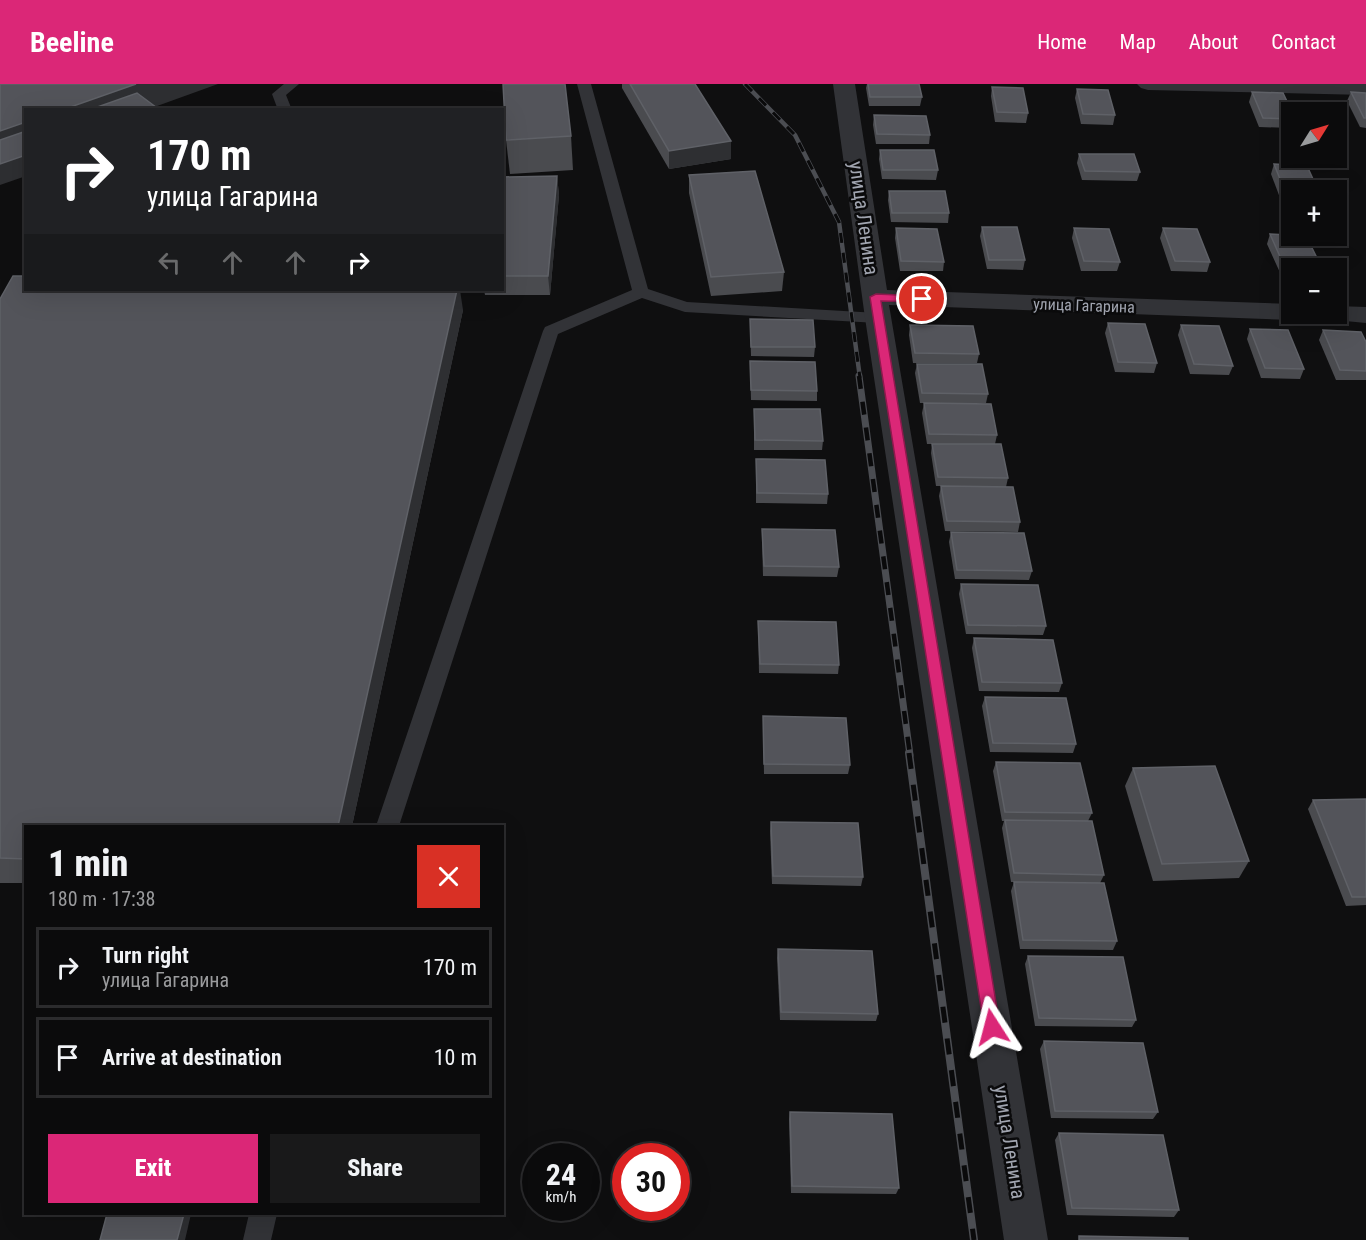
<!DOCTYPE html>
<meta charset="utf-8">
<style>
body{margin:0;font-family:"Roboto Condensed",sans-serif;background:#19191a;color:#f1f3f6;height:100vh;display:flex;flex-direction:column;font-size:22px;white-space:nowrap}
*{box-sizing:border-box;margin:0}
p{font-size:20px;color:#9a9b9d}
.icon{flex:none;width:33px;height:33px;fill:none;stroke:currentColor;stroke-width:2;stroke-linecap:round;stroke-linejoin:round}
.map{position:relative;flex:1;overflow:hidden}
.side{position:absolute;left:24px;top:741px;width:480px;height:390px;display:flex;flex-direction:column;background:#0b0b0c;border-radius:0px;box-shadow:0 6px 24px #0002,0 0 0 2px #2b2b2d}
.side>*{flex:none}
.top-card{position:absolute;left:24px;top:24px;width:480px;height:183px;border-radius:0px;box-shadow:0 6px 24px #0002,0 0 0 2px #2b2b2d;background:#202124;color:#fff;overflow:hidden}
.needle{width:39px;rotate:53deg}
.fabs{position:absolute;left:1281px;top:18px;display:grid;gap:12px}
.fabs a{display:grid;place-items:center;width:66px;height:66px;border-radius:0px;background:#0b0b0c;box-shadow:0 6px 24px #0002,0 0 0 2px #2b2b2d;font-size:30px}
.speed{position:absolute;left:522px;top:1059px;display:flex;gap:12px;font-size:30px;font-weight:700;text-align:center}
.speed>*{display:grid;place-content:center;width:78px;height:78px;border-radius:50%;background:#0b0b0c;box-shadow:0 6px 24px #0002,0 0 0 2px #2b2b2d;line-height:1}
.speed small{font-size:15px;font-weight:400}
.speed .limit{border:9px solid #d22;background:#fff;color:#111}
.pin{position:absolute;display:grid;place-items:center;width:51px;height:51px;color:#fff;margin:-26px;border:3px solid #fff;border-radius:50%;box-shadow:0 2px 6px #0007}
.me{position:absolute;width:66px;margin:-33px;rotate:351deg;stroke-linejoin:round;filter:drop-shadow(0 0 4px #0008)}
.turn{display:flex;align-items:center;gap:21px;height:126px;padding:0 24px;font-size:27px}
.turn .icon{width:78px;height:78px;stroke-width:2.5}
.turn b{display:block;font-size:42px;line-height:51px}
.lanes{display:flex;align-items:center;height:57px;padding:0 24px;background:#0003;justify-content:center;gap:30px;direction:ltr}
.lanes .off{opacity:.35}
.round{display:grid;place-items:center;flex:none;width:63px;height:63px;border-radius:0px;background:#19191a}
.overview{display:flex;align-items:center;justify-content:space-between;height:102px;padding:0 24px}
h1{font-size:36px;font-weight:800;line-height:45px}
.cta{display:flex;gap:12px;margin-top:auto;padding:12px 24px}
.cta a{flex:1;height:69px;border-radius:0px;background:#db2777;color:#fff;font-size:24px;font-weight:800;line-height:69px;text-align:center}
.cta a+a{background:#19191a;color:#f1f3f6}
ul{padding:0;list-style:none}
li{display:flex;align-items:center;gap:18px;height:81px;margin:0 12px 9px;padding:0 12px;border:3px solid #2b2b2d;border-radius:0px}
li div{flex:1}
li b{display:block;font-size:22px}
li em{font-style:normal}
header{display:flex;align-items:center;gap:36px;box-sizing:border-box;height:84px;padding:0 30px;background:#db2777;color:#fff}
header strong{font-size:28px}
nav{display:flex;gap:33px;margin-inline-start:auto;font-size:21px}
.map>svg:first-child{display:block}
</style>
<header>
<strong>Beeline</strong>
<nav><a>Home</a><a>Map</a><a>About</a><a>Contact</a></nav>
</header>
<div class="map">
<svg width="1366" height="1156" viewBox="0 0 1366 1156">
<rect width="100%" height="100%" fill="#0f0f10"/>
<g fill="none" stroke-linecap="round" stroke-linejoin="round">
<g fill="#323337" fill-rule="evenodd">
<polygon points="284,0 299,0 286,11 292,26 278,26 272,10"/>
<polygon points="577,0 591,0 648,205 687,218 878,229 886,234 878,239 685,228 642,214 558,250 399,742 376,742 543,247 545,243 632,206"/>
<polygon points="249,1130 277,1130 271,1156 243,1156"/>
</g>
<g fill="#323337" fill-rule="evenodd">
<polygon points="833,0 855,0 887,206 1292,220 1292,230 1304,230 1301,233 1292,236 889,221 1048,1156 1004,1156 865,234"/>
<polygon points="1137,0 1366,0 1366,11 1148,6 1141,4"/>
<polygon points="1336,222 1366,223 1366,239 1324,235 1320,230 1336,230"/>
</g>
<defs>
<polyline id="rail-far2" points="745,0 795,51 839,138 860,294"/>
<polyline id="rail-far1" points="859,292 910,671"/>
<polyline id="rail" points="909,669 974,1156"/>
</defs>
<use href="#rail-far2" stroke="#4b4d52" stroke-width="4.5"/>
<use href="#rail-far1" stroke="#4b4d52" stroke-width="7"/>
<use href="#rail" stroke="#4b4d52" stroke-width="8"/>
<use href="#rail-far2" stroke="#0a0a0b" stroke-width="3" stroke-dasharray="10" stroke-linecap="butt"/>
<use href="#rail-far1" stroke="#0a0a0b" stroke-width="4.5" stroke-dasharray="13" stroke-linecap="butt"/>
<use href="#rail" stroke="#0a0a0b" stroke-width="5" stroke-dasharray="16" stroke-linecap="butt"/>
</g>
<g fill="#4a4b4f">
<polygon points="622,0 695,0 731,57 731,75 669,85 622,4"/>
<polygon points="867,0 919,0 922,13 920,22 869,22 866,4"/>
<polygon points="992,3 1028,29 1026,39 995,38 991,12"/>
<polygon points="1077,5 1115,31 1113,41 1081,40 1075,14"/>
<polygon points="1252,8 1292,28 1291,44 1259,43 1249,18"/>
<polygon points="1351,8 1366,9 1366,44 1360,43 1347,17"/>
<polygon points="874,31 930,51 929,60 876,60 873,41"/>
<polygon points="571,52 573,86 510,90 506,56"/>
<polygon points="880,66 938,86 936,96 882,95 879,75"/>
<polygon points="1079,70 1140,88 1137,97 1082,96 1077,79"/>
<polygon points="1274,80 1292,106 1292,120 1282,119 1271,90"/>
<polygon points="689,91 784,188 782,207 711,212 689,109"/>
<polygon points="557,92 559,111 550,211 485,211 484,206 502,206 502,93"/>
<polygon points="889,107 949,129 948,139 891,138 888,116"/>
<polygon points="982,143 1025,176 1023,186 987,185 980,152"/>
<polygon points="896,144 944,178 943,187 900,187 895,154"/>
<polygon points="1074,144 1120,178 1117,187 1081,187 1072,154"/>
<polygon points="1163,144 1210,178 1207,188 1171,187 1160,154"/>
<polygon points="1270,150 1321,184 1292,184 1292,193 1282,193 1267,160"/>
<polygon points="0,215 463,226 352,742 26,742 26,799 0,799"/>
<polygon points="750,235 815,263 814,273 751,272"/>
<polygon points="1108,239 1157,279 1154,289 1115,288 1105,249"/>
<polygon points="910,241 979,270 977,279 913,279 909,251"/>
<polygon points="1181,241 1233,282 1229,291 1190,290 1178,251"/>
<polygon points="1250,245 1304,285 1300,295 1261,294 1247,255"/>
<polygon points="1323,246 1366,258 1366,296 1336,296 1319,256"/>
<polygon points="750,277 817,307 817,317 751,316"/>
<polygon points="917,280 988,310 986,319 920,319 915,289"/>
<polygon points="924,319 997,351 995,360 1008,394 1006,403 1020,438 1018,448 945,447 939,412 941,402 936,402 931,369 932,360 927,360 922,329"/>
<polygon points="754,325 823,357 822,366 754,366"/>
<polygon points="756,375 828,410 827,420 756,419"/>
<polygon points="762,445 839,483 837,493 763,492 762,455"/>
<polygon points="951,448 1032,487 1029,496 955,495 949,458"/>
<polygon points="961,500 1046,542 1043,551 966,550 959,510"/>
<polygon points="758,537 839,581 838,590 759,589"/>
<polygon points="974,554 1062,599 1059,608 979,607 972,564"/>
<polygon points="985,613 1076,660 1073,669 990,668 982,622"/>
<polygon points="763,632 850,681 848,690 764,690"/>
<polygon points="996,678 1092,729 1088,737 1104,791 1100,799 1011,798 1002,744 1004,737 1002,737 993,687"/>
<polygon points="1133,684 1249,777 1239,794 1153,797 1125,702"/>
<polygon points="1366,715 1366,821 1346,822 1308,725 1313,716"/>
<polygon points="771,738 863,793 861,802 772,800 770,747"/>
<polygon points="1014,798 1117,857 1113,866 1020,865 1011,807"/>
<polygon points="778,865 878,930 876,937 780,936 777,874"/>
<polygon points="1028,872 1136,936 1132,943 1035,942 1025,880"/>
<polygon points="1044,957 1158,1028 1153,1035 1051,1034 1040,965"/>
<polygon points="790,1028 899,1104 896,1110 791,1109 789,1035"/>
<polygon points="1059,1049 1179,1126 1174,1133 1067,1131 1055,1056"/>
</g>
<g fill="#2e2f32">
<polygon points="136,0 218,0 146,26 62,26"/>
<polygon points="26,38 26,68 0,77 0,47"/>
<polygon points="731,57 731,75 669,85 669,67"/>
<polygon points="26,71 26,92 0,101 0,80"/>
<polygon points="557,92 559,111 550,211 548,192"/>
<polygon points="457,206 460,206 463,226 352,742 338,742"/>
<polygon points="184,1130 191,1130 185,1156 177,1156"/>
</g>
<g fill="#53545a" stroke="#5f6167" stroke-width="1.5">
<polygon points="0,0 136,0 62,26 26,26 26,38 0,47"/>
<polygon points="503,0 565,0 571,52 506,56"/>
<polygon points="630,0 695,0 731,57 669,67"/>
<polygon points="868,0 919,0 922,13 870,13"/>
<polygon points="992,3 1023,4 1028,29 997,28"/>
<polygon points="1077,5 1108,6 1115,31 1083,30"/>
<polygon points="1252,8 1283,9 1292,28 1292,35 1263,34"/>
<polygon points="1351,8 1366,9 1366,34 1364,34"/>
<polygon points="137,9 157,24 154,26 89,26"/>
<polygon points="874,31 926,32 930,51 877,50"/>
<polygon points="26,47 26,71 0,80 0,56"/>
<polygon points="880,66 934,66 938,86 883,86"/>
<polygon points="1079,70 1134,70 1140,88 1085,87"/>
<polygon points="1274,80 1307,82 1318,106 1292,106 1292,110 1286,110"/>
<polygon points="755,87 784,188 711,193 689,91"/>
<polygon points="557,92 548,192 502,192 502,93"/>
<polygon points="889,107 945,107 949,129 892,129"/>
<polygon points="982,143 1017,143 1025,176 989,176"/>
<polygon points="896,144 937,145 944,178 901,177"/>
<polygon points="1074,144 1109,145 1120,178 1084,177"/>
<polygon points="1163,144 1197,145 1210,178 1175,177"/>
<polygon points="1270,150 1306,152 1322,184 1285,184"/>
<polygon points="13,192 26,192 26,206 457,206 338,742 26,742 26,775 0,774 0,215"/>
<polygon points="750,235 813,236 815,263 751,263"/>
<polygon points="1108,239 1145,240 1157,279 1118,278"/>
<polygon points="910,241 973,242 979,270 915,269"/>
<polygon points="1181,241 1219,242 1233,282 1194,280"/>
<polygon points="1250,245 1288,246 1304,285 1265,284"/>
<polygon points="1323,246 1361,248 1366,258 1366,287 1340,286"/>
<polygon points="750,277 815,278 817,307 751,306"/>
<polygon points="917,280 982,280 988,310 922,309"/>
<polygon points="924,319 991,320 997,351 929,350"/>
<polygon points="754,325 820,325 823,357 755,356"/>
<polygon points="932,360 1001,360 1008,394 938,393"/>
<polygon points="756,375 825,376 828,410 757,409"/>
<polygon points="941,402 1013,403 1020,438 947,437"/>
<polygon points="762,445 835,446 839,483 764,482"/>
<polygon points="951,448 1024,449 1032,487 957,486"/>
<polygon points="961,500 1038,501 1046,542 968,541"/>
<polygon points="758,537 836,538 839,581 760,580"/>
<polygon points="974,554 1053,556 1062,599 982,598"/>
<polygon points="985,613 1066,614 1076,660 993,659"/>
<polygon points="763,632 846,634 850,681 764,680"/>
<polygon points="996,678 1080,679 1092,729 1005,728"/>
<polygon points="1215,682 1249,777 1162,780 1133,684"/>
<polygon points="1366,715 1366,813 1352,813 1313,716"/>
<polygon points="1005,736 1092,737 1104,791 1014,789"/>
<polygon points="771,738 858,739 863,793 773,792"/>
<polygon points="1014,798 1104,799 1117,857 1023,856"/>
<polygon points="778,865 872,867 878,930 781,928"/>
<polygon points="1028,872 1123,873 1136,936 1039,934"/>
<polygon points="1044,957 1143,959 1158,1028 1055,1027"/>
<polygon points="790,1028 892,1030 899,1104 792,1102"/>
<polygon points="1059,1049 1163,1051 1179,1126 1072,1124"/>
<polygon points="107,1130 184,1130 177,1156 100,1156"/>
<polygon points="1079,1152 1188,1154 1188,1156 1079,1156"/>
</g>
<polygon fill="#db2777" stroke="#8e194d" stroke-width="1.5" points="876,210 922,212 927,215 922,218 881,217 1000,943 998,949 992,951 986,949 984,943 870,213"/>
<g text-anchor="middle" stroke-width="5" stroke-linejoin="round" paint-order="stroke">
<g font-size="16" fill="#a1a5b0" stroke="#0a0a0b">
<text transform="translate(1084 221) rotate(2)" y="6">улица Гагарина</text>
</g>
<g font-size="20" fill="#a1a5b0" stroke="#0a0a0b">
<text transform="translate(864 134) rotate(82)" y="7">улица Ленина</text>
<text transform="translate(1010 1058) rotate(81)" y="7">улица Ленина</text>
</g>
</g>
</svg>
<div class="fabs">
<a><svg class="needle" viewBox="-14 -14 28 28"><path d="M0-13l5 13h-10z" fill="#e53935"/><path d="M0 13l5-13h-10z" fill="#9a9b9d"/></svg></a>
<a>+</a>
<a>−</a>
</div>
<div class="speed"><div>24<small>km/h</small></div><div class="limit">30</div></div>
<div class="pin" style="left:922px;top:215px;background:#d93025"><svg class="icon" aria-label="arrive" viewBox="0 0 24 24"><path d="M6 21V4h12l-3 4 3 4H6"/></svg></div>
<svg class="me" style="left:992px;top:943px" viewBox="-20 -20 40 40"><path d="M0-17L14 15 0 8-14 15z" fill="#db2777" stroke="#fff" stroke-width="4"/></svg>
<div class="top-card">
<div class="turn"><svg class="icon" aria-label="right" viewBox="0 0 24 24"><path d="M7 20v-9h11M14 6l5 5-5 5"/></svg><div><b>170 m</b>улица Гагарина</div></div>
<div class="lanes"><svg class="icon off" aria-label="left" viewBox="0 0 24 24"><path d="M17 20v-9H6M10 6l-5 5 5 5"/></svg><svg class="icon off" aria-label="ahead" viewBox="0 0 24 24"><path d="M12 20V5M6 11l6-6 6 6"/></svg><svg class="icon off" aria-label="ahead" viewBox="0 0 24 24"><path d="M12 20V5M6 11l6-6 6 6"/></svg><svg class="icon" aria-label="right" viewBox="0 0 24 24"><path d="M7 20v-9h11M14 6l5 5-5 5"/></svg></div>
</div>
<section class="side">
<div class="overview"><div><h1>1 min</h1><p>180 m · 17:38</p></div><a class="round" style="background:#d93025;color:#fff"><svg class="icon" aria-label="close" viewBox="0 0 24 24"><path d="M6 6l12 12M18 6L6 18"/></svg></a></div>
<ul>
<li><svg class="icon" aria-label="right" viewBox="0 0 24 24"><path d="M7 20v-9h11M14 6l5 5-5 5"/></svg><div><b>Turn right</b><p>улица Гагарина</p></div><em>170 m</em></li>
<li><svg class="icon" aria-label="arrive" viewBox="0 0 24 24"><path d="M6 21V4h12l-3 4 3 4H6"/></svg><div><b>Arrive at destination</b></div><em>10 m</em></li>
</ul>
<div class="cta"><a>Exit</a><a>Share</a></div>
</section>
</div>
